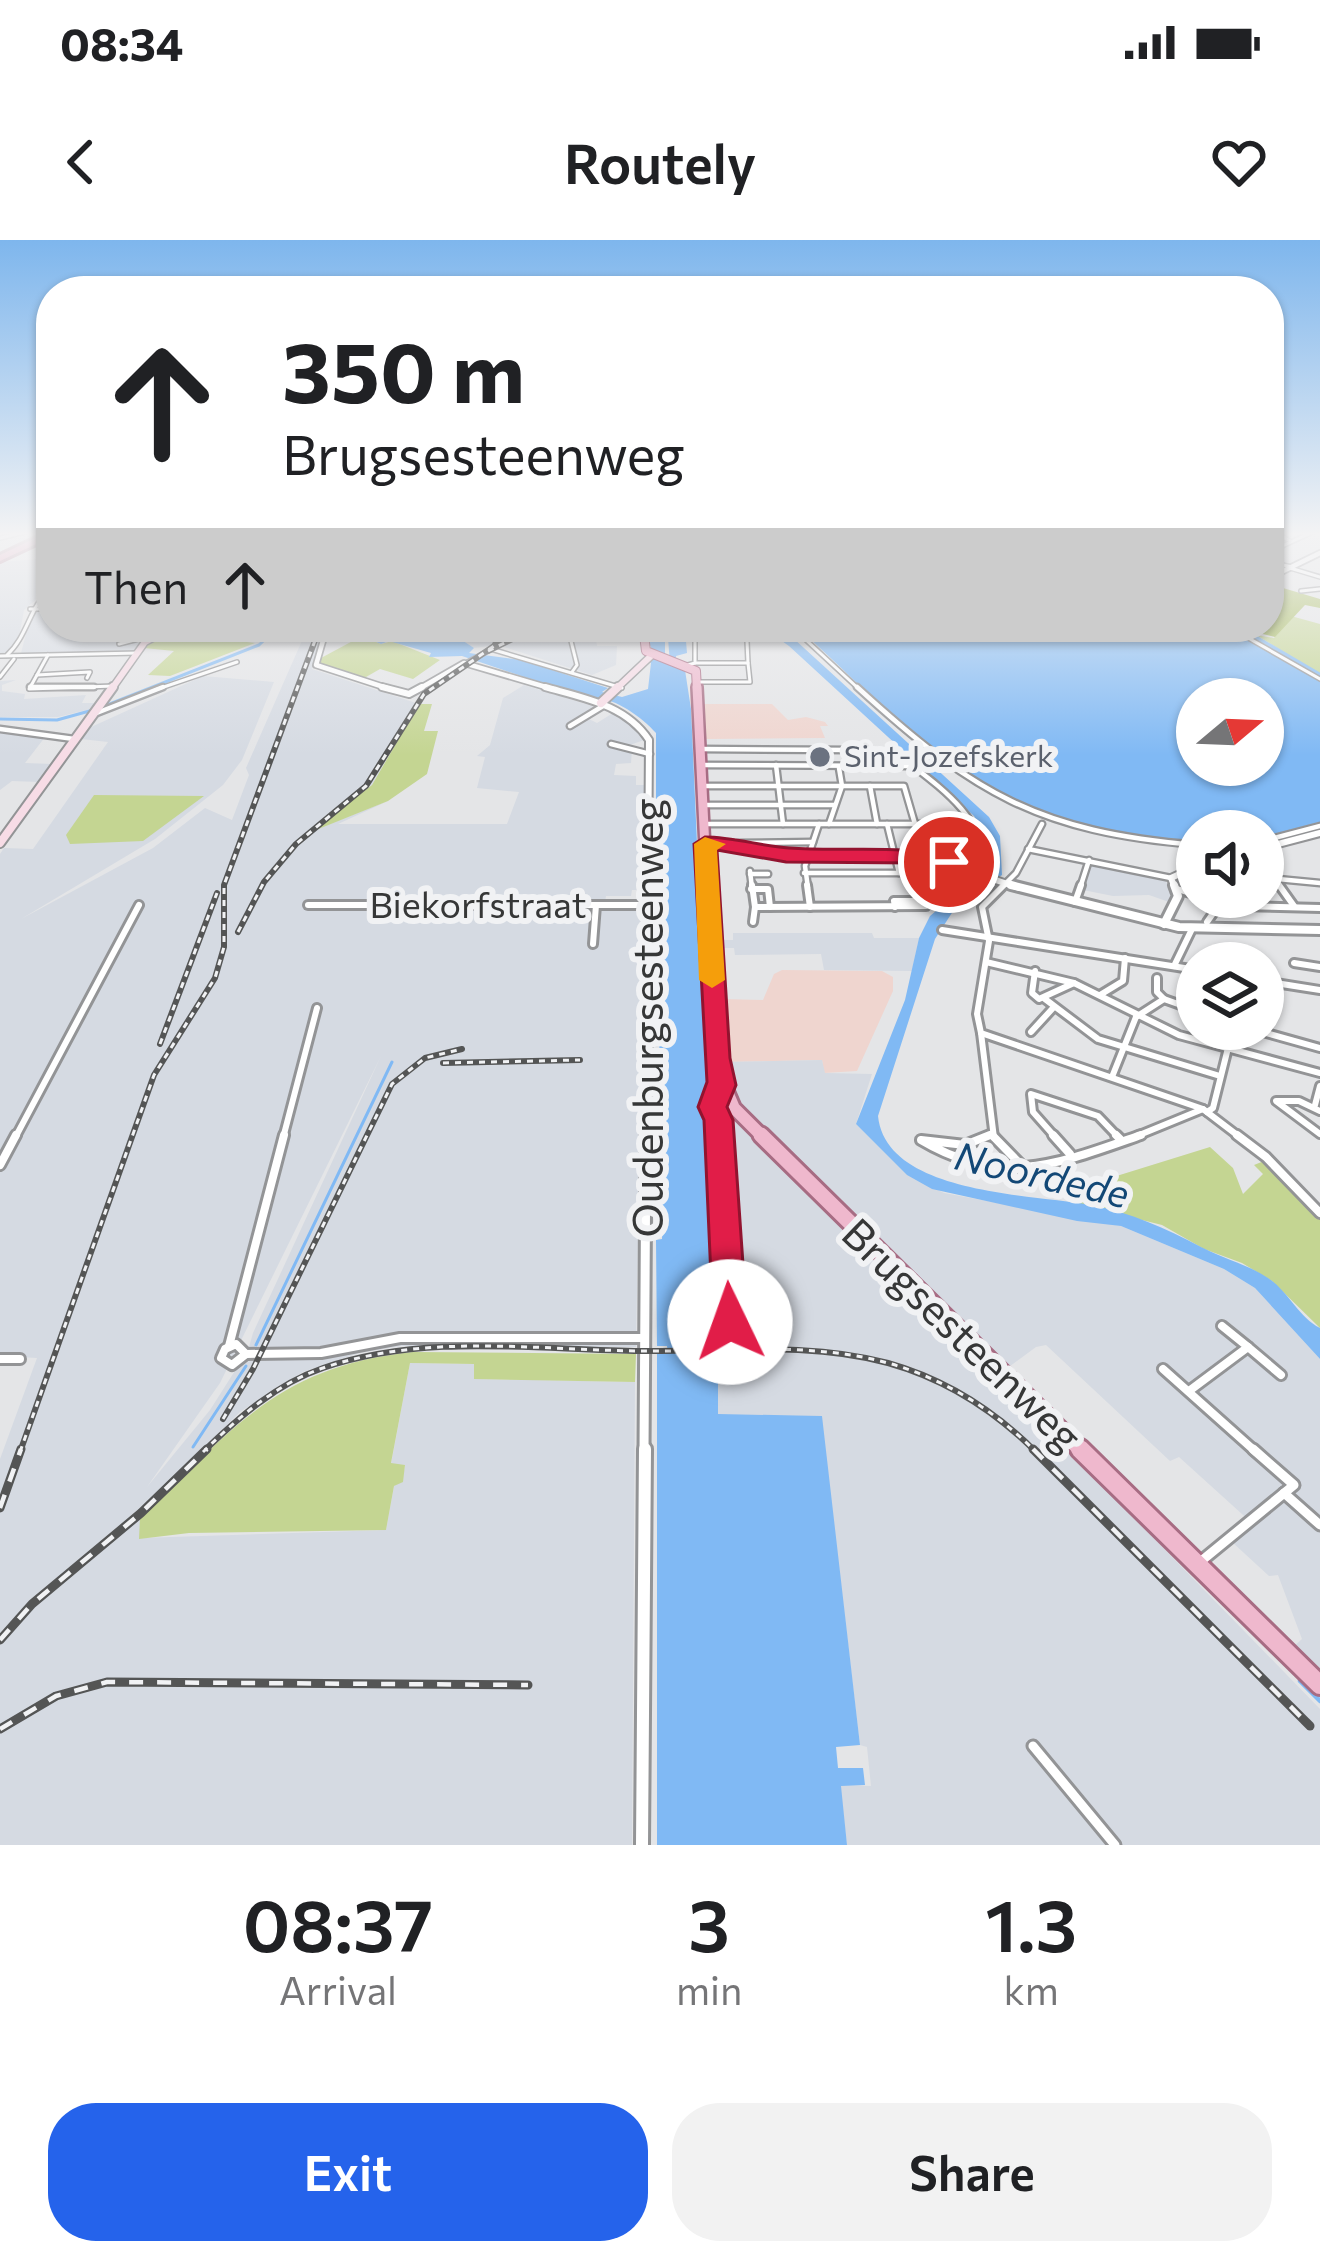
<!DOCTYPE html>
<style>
body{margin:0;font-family:Commissioner,sans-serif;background:#f2f2f2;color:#202124;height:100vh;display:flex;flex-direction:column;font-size:45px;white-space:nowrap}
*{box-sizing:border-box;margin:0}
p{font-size:39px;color:#757577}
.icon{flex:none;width:66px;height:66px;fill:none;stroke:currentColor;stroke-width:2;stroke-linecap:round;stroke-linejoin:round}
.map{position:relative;height:1605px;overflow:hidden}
.details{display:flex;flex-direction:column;background:#fff;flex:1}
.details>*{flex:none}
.hud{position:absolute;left:36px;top:36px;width:1248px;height:366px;border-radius:48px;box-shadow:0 3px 9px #0004;background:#fff;color:#202124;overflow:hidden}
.needle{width:78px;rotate:71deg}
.tools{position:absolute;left:1176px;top:438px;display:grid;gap:24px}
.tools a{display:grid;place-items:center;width:108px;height:108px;border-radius:50%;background:#fff;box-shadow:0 3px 9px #0004;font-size:60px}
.pin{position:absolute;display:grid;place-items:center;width:102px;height:102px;color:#fff;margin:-51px;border:6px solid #fff;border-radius:50%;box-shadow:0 3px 12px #0007}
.me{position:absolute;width:132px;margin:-66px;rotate:357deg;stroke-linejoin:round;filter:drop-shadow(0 0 9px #0008)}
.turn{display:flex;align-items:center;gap:42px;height:252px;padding:0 48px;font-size:54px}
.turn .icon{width:156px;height:156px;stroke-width:2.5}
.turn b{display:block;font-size:84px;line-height:102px}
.then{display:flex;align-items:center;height:114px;padding:0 48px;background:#0003;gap:24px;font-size:45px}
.eta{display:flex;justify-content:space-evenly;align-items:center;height:204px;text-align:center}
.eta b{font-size:72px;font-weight:600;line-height:84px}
.primary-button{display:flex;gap:24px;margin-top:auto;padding:24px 48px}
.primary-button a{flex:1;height:138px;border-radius:48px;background:#2563eb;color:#fff;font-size:48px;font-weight:600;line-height:138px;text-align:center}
.primary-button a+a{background:#f2f2f2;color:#202124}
.status{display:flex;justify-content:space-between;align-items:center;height:84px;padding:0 60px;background:#fff;direction:ltr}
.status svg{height:33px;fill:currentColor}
header{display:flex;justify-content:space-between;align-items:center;height:156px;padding:0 48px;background:#fff;font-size:54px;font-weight:600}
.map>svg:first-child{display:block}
</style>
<div class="status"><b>08:34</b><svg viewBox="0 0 49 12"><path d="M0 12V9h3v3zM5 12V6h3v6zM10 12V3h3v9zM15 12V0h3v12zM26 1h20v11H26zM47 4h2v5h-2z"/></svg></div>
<header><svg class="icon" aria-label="back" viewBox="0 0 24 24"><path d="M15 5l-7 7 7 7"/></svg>Routely<svg class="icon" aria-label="heart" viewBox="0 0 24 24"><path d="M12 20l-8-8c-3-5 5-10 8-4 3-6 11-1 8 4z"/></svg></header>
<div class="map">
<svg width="1320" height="1605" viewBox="0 0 1320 1605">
<rect width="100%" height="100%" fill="#e4e5e7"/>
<g fill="#efd5cf">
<polygon points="703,464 772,464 788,480 806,477 825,482 828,486 820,486 825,498 706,499"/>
<polygon points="782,730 882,731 893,737 893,751 857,831 824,833 822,820 722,822 721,759 763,760 774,734"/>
</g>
<g fill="#d5dae2" fill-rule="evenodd">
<polygon points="40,319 51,323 51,346 24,370 19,397 11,409 0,415 0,322"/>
<polygon points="51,370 51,387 136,387 104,399 142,403 136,412 21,413 32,371"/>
<path d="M308 387H325L312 429 419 464 372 545 322 587 388 561 338 584H507L519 552 477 548 485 517 477 516 490 505 503 458 524 445 602 469 587 478 597 483 613 473 641 493 644 500 627 506 632 509 631 523 616 524 614 535 636 536V545H645L644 650H632L631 656H606L605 662 644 663 636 1107 401 1106 359 1113 303 1132 240 1172 138 1273 143 1288 140 1298 386 1290 394 1246 402 1241 405 1226 391 1224 410 1123 474 1124 475 1139 635 1142 632 1605H0V1219L37 1118 0 1116V614L4 608 33 609 108 502 81 499 89 488 203 436 274 442 242 520 223 545 155 599 21 679 153 608 205 568 232 580 249 535 246 528ZM381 816 253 1093 249 1107 258 1112 257 1118 238 1126 210 1170 147 1247 220 1143Z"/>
<polygon points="442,387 594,387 597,406 617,406 616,425 592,435 498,405 474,408"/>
<polygon points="16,440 2,445 2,451 25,454 24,459 86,455 82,463 99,463 95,468 58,477 0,477 0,441"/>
<polygon points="0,492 45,497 25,523 52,524 39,542 12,541 0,550"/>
<polygon points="1091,622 1164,638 1174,655 1169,662 1149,655 1113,656 1083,650"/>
<polygon points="733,693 872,693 874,698 919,698 912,731 824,730 821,714 735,715 734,708 714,708 714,700 733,700"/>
<polygon points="822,820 825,833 872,834 856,884 908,935 944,953 1121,986 1224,1029 1255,1048 1320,1119 1320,1436 1292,1408 1302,1399 1278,1335 1269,1336 1232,1302 1253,1284 1179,1217 1170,1221 1046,1105 1036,1107 1006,1129 757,887 736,861 722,822"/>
<polygon points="722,854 1320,1469 1320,1605 847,1605 840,1545 871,1546 867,1507 860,1505 821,1176 718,1175 707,855"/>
</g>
<g fill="#c4d592">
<polygon points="1291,376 1320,384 1320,434 1256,395 1274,398"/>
<polygon points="167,392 255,403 170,436 148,435 174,411 144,408"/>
<polygon points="362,396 381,404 392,401 440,420 413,439 380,429 359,441 319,426 321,418"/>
<polygon points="419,464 432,464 424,491 438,491 427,534 388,561 311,592 372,545"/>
<polygon points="94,555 204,556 143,601 70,604 66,595"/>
<polygon points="1210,907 1233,928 1243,954 1263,934 1254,925 1264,921 1320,978 1320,1088 1272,1041 1242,1023 1204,1009 1162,985 1070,962 1065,952"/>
<path d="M413 1112 636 1114 635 1142 474 1139V1124L410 1123 391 1223 405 1225 403 1242 394 1246 386 1290 189 1293 139 1299 140 1278C232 1190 277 1126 413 1112Z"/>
</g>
<polygon fill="#a2b854" points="1283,348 1320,359 1320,368 1305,365 1275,397 1243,389 1269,387 1269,355"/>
<g fill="#80b9f4" fill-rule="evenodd">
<path d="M342 387H442L474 408 469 413 521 420 608 448 602 452 622 457 648 449 651 423 646 420 656 418 649 403 656 398 652 387H681L665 390V424H670L668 398 686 401 687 413 676 416V424L685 430 691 469 718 1074V1107H707V1114L718 1115V1174L822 1176 860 1505 836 1507 838 1528H863L865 1545 841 1546 847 1605H657V1114L668 1113 667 1106H657L656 1000 662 999 663 970 657 969 660 764 656 761V493C640 475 609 454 590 459L462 416 429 417 431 413 389 401 381 404Z"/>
<path d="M745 387H781L989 577 1000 596 1002 635 959 662 935 699 878 876C886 955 1033 954 1091 965 1132 973 1165 988 1201 1007 1224 1019 1247 1024 1268 1038 1288 1051 1299 1078 1320 1088V1119L1255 1048 1224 1029 1121 986 1077 981 932 949 907 935 856 884 905 760 919 698 930 676 990 626 992 607 974 576 789 406 769 392H747Z"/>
<path d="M797 387H1225L1320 441V582L1263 597V591H1197V602C1129 601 1052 588 993 554 923 514 858 441 797 387ZM1197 459H1263V525H1197Z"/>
</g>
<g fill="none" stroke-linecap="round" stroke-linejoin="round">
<g stroke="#80b9f4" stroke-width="3">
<polyline points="102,467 259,405 278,387"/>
<polyline points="0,479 57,480 93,470"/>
<polyline points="256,1105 392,822"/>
<polyline points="193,1207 246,1126"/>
</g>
<polyline stroke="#80b9f4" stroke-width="4.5" points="1300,1441 1320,1461"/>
<polyline stroke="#80b9f4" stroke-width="6" points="1236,387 1320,436"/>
<defs>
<g id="minor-far4">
<polyline points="0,291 18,291"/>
<polyline points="1273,291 1290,301"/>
<polyline points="0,298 29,291"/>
<polyline points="1269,312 1315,291"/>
<polyline points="43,320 51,321"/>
<polyline points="1269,322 1292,327"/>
<polyline points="1290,328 1320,337"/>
<polyline points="1301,351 1320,349"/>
<polyline points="30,369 51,369"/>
<polyline points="792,387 860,450"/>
<polyline points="1229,387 1320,439"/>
<polyline points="571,401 577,425 572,432"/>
<polyline points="119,404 154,395"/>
<polyline points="491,409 622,448"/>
<path d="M7 415C28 396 29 367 51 348"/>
<polyline points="0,416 138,413"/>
<polyline points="466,423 532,387"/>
<polyline points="695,423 748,423 747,401"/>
<polyline points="688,425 695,423 695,387"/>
<polyline points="37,435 90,432 87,438"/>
<polyline points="0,437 14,419"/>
<polyline points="696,442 750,442 748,423"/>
<polyline points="32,444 48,415"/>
<polyline points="31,445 29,449 114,446"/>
<polyline points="155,450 237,422"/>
</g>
<g id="minor-far3">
<polyline points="30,447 94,447"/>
<path d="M857 447C973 553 1038 592 1197 605"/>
<polyline points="94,474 163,447"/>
<polyline points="570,486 603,466"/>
<polyline points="0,489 74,499"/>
<polyline points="611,504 650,514"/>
<polyline points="700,509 856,510 863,516 888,516"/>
<polyline points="701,525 908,526"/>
<polyline points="776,525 783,584"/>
<polyline points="702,546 904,546 915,584"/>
<polyline points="870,546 877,584"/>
<polyline points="703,565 834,565"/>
<polyline points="704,584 974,584"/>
<polyline points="829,584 842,546 839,528"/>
<polyline points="887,584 899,633"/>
<polyline points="1263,601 1320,586"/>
<polyline points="738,603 813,602"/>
<polyline points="1028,609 1171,638"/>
<polyline points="1263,622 1281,648"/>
<polyline points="750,631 752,648"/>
<path d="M804 633H972L983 625C986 571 925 538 889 507"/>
<polyline points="939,633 940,648"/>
<polyline points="750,634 768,634"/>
<polyline points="1278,639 1320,643"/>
<polyline points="808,648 805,626 819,584"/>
<polyline points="1001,648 1016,633 1042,584"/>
<polyline points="1080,648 1089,620"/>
</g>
<g id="minor-far2">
<polyline points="752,645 755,667 926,666 941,645"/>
<polyline points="807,645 810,667"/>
<polyline points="1004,645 982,667 989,701 977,774 981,793 1203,869 1241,898"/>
<polyline points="1279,645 1294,666"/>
<polyline points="751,649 768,649 770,667"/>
<polyline points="1177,649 1197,655"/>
<polyline points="1204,657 1240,666 1320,668"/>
<polyline points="1075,662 1081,645"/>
<polyline points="308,665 648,665"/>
<polyline points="895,667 894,661 932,661"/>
<polyline points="753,682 755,667"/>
<polyline points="1207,682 1221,662"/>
<polyline points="942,690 1197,730"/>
<polyline points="593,704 596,665"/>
<polyline points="986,722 1074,743 1179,795 1320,833"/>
<polyline points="1294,723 1320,727"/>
<polyline points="1174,726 1192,689"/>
<polyline points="1035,731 1032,753 1039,759 1074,743"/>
<polyline points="1263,741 1320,750"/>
<polyline points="1100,755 1123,741 1125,718"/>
<polyline points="1263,755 1268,741"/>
<polyline points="1189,756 1197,758"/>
<polyline points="1045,759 1098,799 1220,836"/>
<polyline points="1164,759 1192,769 1197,763"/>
<polyline points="1136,777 1164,759 1157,752 1157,738"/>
<polyline points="1252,789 1320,808"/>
<polyline points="1031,792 1053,768"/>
<polyline points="981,793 994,898"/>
<polyline points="1112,837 1136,777"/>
<polyline points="1315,865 1320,846"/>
<polyline points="1320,871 1299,861 1276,861 1320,894"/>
<polyline points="1207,872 1213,868 1228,808 1241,789"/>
<polyline points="15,898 139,665"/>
<polyline points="283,898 317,768"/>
<polyline points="720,898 719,880 712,870 714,850 721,845"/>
<polyline points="983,898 992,894"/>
<polyline points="1056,898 1033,872 1031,854 1098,876 1119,898"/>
<polyline points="1132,898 1203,869"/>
</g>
<g id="minor-far1">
<polyline points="720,895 730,1082"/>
<path d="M990 895 965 905 921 900C1002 948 1058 924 1141 895"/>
<polyline points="992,895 1025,929"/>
<polyline points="1053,895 1070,914"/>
<polyline points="1116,895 1120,899"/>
<polyline points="1237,895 1266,917 1320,973"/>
<polyline points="0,925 16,895"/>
<polygon points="236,1104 246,1114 232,1125 221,1118 225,1109"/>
<polyline points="229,1106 284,895"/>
<polyline points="1248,1107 1281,1135"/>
<polyline points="246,1114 321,1113 400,1098 643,1098"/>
<polyline points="0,1119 20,1119"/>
<polyline points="1163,1129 1256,1212"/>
<polyline points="1189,1151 1248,1107 1222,1086"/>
</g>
<g id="minor">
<polyline points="1284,1253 1320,1285"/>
<polyline points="1200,1322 1294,1245 1253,1209"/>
<polyline points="1033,1506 1115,1605"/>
</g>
<g id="tertiary-far4">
<polyline points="1269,338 1320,313"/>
<polyline points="327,387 316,425 393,450"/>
<polyline points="417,450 464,423 556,450"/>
</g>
<g id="tertiary-far3">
<polyline points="382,447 409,454 422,447"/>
<path d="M545 447C584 458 626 465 649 500L648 648"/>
<polyline points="705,604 730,603 786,615 928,617 1019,648"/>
<polyline points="1263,608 1320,593"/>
<polyline points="1175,648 1171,638 1197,626"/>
</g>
<g id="tertiary-far2">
<polyline points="1011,645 1179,687 1320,690"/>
<polyline points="1164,684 1178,656 1174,645"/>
<polyline points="646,898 648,645"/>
</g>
<polyline id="tertiary-far1" points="644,1212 646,895"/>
<polyline id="tertiary" points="642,1605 645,1209"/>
<g id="secondary-far1">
<polyline points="111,450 145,402 173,387"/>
<polyline points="615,450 652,415"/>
</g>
<g id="secondary">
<polyline points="601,463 618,447"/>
<polyline points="0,603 113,447"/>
</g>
<polyline id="primary-far4" points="643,387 646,411 696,431 697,450"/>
<polyline id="primary-far3" points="697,447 707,648"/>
<polyline id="primary-far2" points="707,645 716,826 734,868 764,898"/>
<polyline id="primary-far1" points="761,895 1083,1212"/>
<polyline id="primary" points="1080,1209 1320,1445"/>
<polygon id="motorway" points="48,292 51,292 51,297 0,321 0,315"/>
</defs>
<use href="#minor-far4" stroke="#939496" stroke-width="6"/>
<use href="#minor-far3" stroke="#939496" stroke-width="9"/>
<use href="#minor-far2" stroke="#939496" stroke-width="12"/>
<use href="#minor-far1" stroke="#939496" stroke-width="14"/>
<use href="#minor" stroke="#939496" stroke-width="15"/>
<use href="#tertiary-far4" stroke="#939496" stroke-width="8"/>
<use href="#tertiary-far3" stroke="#939496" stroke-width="10"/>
<use href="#tertiary-far2" stroke="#939496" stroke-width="14"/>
<use href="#tertiary-far1" stroke="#939496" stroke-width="15"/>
<use href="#tertiary" stroke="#939496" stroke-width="18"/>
<use href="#secondary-far1" stroke="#939496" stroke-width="9"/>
<use href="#secondary" stroke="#939496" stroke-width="12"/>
<use href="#primary-far4" stroke="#a76c83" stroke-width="10"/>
<use href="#primary-far3" stroke="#a76c83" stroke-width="14"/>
<use href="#primary-far2" stroke="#a76c83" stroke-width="18"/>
<use href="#primary-far1" stroke="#a76c83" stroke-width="21"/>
<use href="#primary" stroke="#a76c83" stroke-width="24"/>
<use href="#motorway" stroke="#a76c83" stroke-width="6"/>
<use href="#minor-far4" stroke="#fff" stroke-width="3"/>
<use href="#minor-far3" stroke="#fff" stroke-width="4.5"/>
<use href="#minor-far2" stroke="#fff" stroke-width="6"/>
<use href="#minor-far1" stroke="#fff" stroke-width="8"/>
<use href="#minor" stroke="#fff" stroke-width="9"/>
<use href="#tertiary-far4" stroke="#fff" stroke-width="4.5"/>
<use href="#tertiary-far3" stroke="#fff" stroke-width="6"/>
<use href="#tertiary-far2" stroke="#fff" stroke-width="8"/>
<use href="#tertiary-far1" stroke="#fff" stroke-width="9"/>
<use href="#tertiary" stroke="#fff" stroke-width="12"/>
<use href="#secondary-far1" stroke="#f7dce6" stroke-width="6"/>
<use href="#secondary" stroke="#f7dce6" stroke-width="8"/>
<use href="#primary-far4" stroke="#efb8cd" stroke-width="8"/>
<use href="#primary-far3" stroke="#efb8cd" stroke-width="9"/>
<use href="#primary-far2" stroke="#efb8cd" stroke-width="12"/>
<use href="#primary-far1" stroke="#efb8cd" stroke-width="15"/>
<use href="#primary" stroke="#efb8cd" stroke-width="18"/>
<use href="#motorway" fill="#e489ac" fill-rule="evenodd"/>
<defs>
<g id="rail-far1">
<polyline points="488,411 537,387"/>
<polyline points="238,692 264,642 296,604 366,546 424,454 494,406 500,396 497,387"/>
<polyline points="160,804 217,653"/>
<polyline points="443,823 580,820"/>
<polyline points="223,1179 253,1129 392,844 425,818 462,809"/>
<polyline points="20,1212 154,835 215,738 224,707 224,645 320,387"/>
<path d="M203 1212C238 1178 276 1144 323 1128 426 1093 535 1110 641 1111 723 1112 808 1101 888 1123 945 1139 994 1170 1036 1212"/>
</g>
<g id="rail">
<polyline points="1033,1209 1310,1486"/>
<polyline points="0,1268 21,1209"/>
<polyline points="0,1400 32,1364 141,1273 207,1209"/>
<polyline points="0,1489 56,1456 107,1442 528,1445"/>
</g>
</defs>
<use href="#rail-far1" stroke="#545555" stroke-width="6"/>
<use href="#rail" stroke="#545555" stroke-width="9"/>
<use href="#rail-far1" stroke="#f1f2f4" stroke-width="3" stroke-dasharray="6" stroke-linecap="butt"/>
<use href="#rail" stroke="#f1f2f4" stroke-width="4.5" stroke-dasharray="14" stroke-linecap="butt"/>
</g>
<linearGradient id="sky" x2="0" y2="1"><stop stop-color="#7eb6ed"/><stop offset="0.57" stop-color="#f3f3f4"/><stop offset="1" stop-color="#f3f3f4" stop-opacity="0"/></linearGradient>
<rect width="1320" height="515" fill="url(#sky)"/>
<path fill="#e11d48" stroke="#92132f" stroke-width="3" d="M705 597C734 597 760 606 789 608 845 612 901 604 957 617L960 622 949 629 916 623 786 622 717 610 730 818 736 845 727 867 733 880 747 1082 742 1091 730 1095 718 1091 713 1082 704 880 698 867 707 842 694 604Z"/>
<polygon fill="#f59e0b" points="705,597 726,604 717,610 725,740 712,748 699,740 694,604"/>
<circle fill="#6b7280" stroke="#f1f2f4" stroke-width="4.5" cx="820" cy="517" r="12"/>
<g text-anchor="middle" stroke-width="12" stroke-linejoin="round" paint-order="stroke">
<g font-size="30" fill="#5b616d" stroke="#f1f2f4" text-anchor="start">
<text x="844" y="527">Sint-Jozefskerk</text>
</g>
<g font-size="36" fill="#363737" stroke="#f1f2f4">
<text x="478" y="678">Biekorfstraat</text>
</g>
<g font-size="39" font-style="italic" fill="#134876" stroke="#f1f2f4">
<text transform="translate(1042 935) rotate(13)" y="14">Noordede</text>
</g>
<g font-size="42" fill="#363737" stroke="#f1f2f4">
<text transform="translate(648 778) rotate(-90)" y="15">Oudenburgsesteenweg</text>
<text transform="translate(962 1095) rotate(44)" y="15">Brugsesteenweg</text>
</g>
</g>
</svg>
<div class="tools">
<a><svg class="needle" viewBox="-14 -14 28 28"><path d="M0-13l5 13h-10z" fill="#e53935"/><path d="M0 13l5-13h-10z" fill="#757577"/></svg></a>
<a><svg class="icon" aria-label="sound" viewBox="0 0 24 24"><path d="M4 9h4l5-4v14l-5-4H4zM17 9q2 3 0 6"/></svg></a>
<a><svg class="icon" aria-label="layers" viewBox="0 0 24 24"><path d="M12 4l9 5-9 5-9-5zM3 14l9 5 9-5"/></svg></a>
</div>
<div class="pin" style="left:949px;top:622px;background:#d93025"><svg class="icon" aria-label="arrive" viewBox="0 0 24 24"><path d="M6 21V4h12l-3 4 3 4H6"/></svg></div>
<svg class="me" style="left:730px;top:1082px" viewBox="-20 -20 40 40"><circle r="19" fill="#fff"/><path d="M0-13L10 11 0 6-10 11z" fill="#e11d48"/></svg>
<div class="hud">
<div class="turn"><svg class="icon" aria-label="ahead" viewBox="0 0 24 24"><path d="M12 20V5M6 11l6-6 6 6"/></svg><div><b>350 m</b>Brugsesteenweg</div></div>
<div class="then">Then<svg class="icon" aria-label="ahead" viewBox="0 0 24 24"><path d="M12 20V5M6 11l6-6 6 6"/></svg></div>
</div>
</div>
<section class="details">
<div class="eta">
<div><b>08:37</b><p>Arrival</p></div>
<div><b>3</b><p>min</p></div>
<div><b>1.3</b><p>km</p></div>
</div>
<div class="primary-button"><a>Exit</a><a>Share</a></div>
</section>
